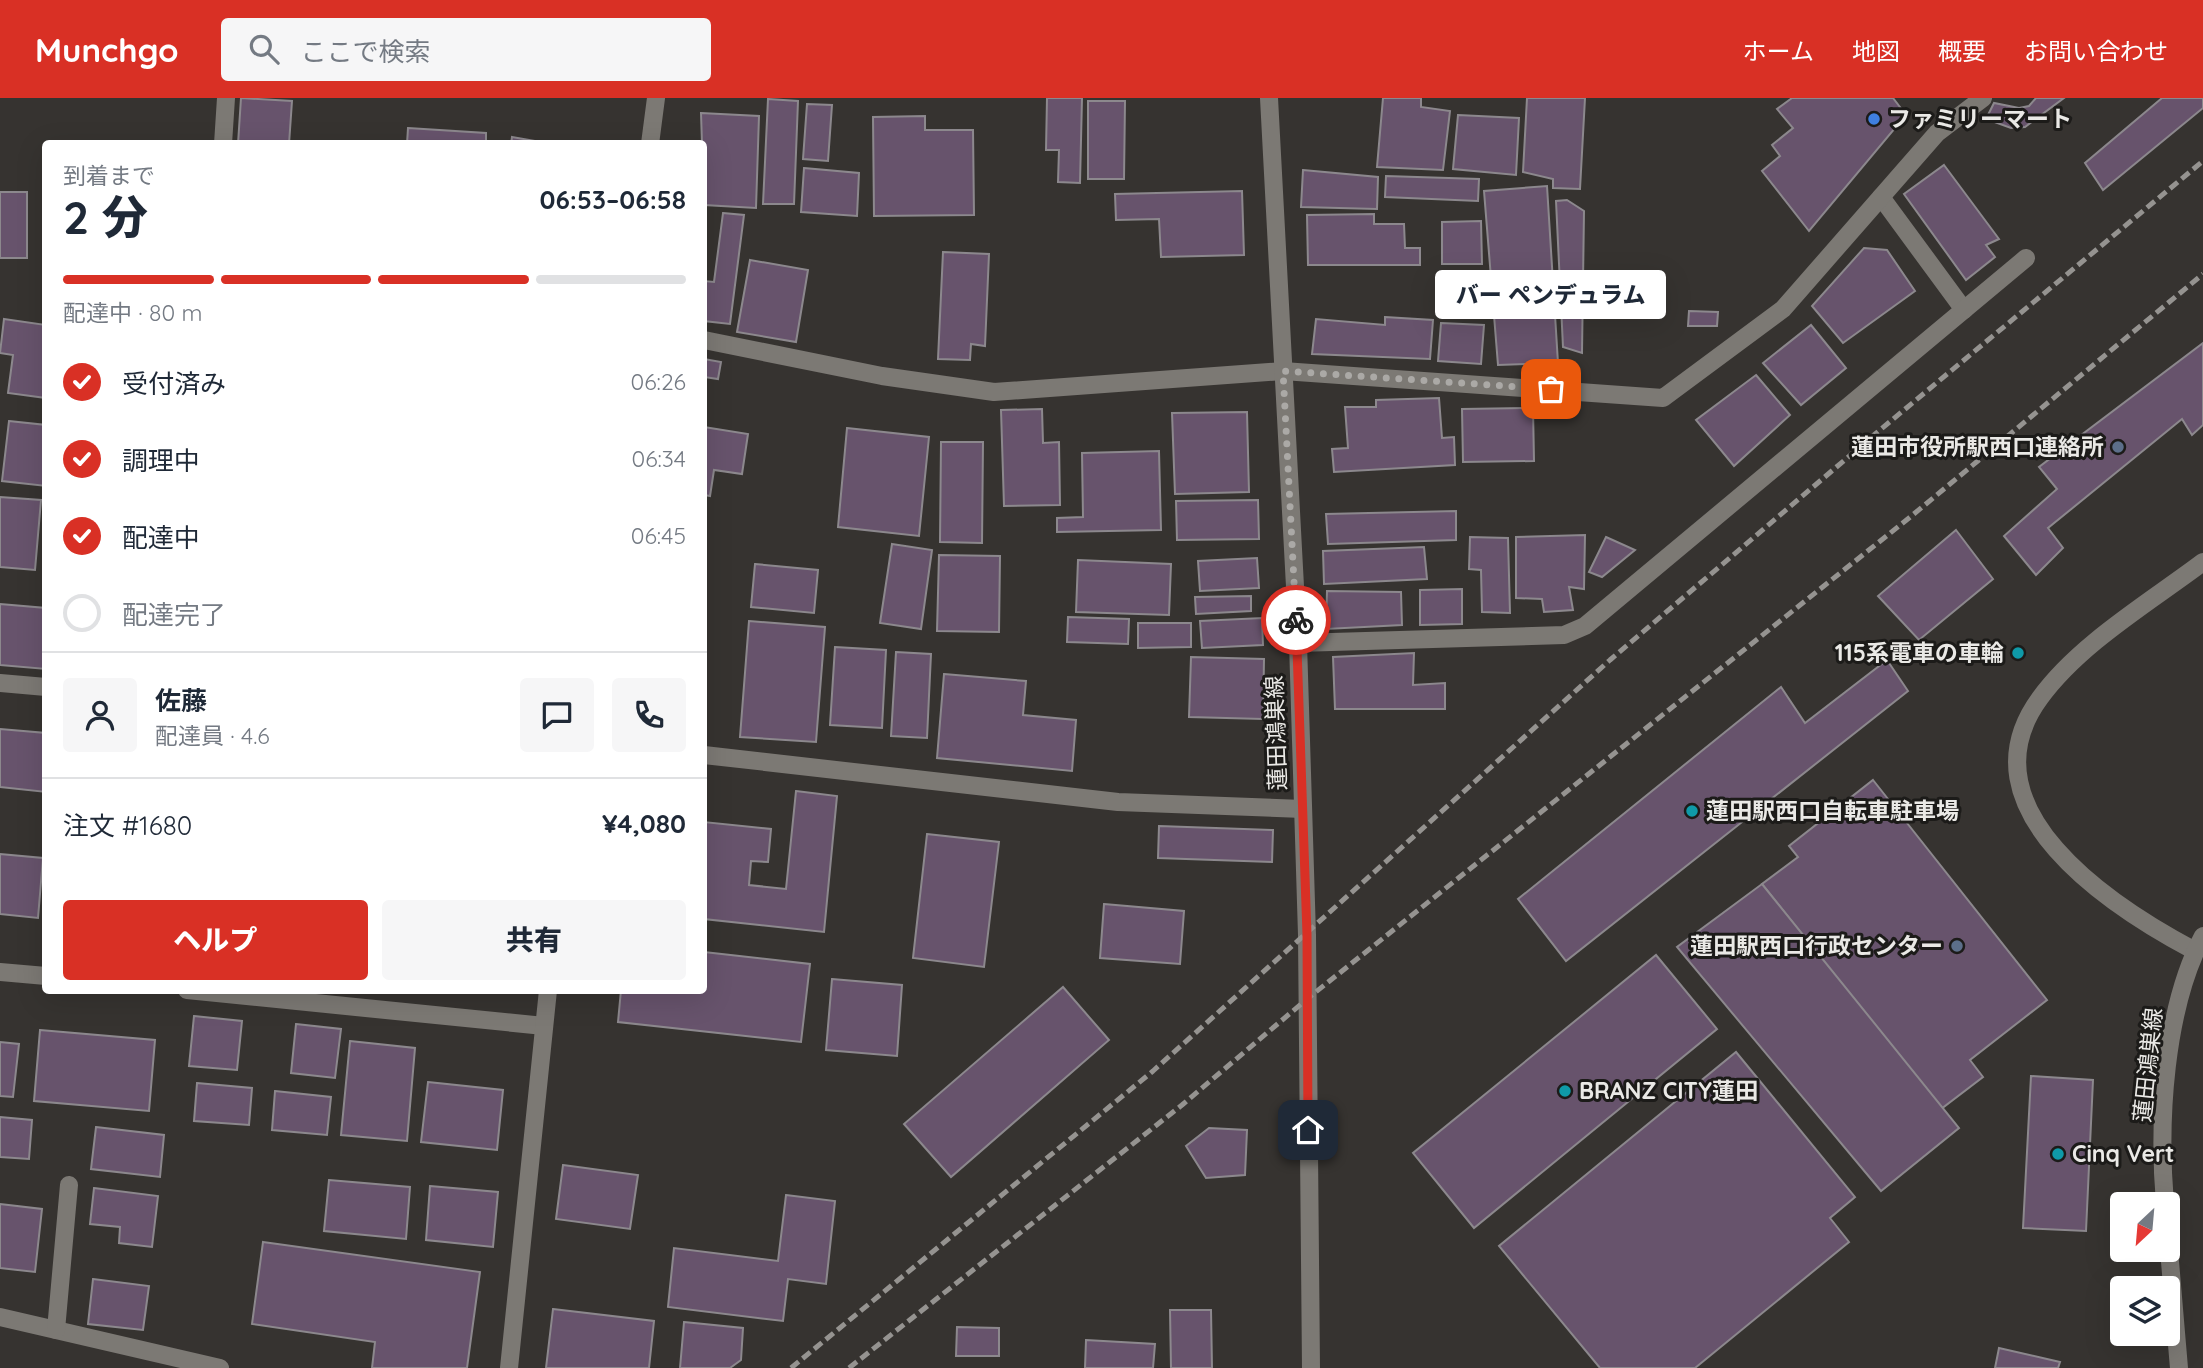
<!DOCTYPE html>
<html lang="ja">
<meta charset="utf-8">
<style>
body{margin:0;font-family:Quicksand,"Noto Sans JP",sans-serif;background:#f6f6f7;color:#1f2937;height:100vh;display:flex;flex-direction:column;font-size:26px;white-space:nowrap}
*{box-sizing:border-box;margin:0}
p{font-size:23px;color:#747a83}
.icon{flex:none;width:38px;height:38px;fill:none;stroke:currentColor;stroke-width:2;stroke-linecap:round;stroke-linejoin:round}
.map{position:relative;flex:1;overflow:hidden}
.drawer{position:absolute;left:42px;top:42px;width:665px;height:854px;display:flex;flex-direction:column;background:#fff;border-radius:7px;box-shadow:0 7px 28px #0002}
.drawer>*{flex:none}
.needle{width:46px;rotate:206deg}
.buttons{position:absolute;left:2110px;top:1094px;display:grid;gap:14px}
.buttons a{display:grid;place-items:center;width:70px;height:70px;border-radius:7px;background:#fff;box-shadow:0 7px 28px #0002;font-size:35px}
.pin{position:absolute;display:grid;place-items:center;width:60px;height:60px;color:#fff;margin:-30px;border-radius:14px;box-shadow:0 4px 10px #0006}
.courier{position:absolute;display:grid;place-items:center;width:70px;height:70px;margin:-35px;border:5px solid #d93025;border-radius:50%;background:#fff;color:#222;box-shadow:0 2px 9px #0007}
.bubble{position:absolute;height:49px;border-radius:7px;background:#fff;box-shadow:0 7px 28px #0002;font-size:23px;font-weight:800;line-height:49px;text-align:center}
.summary em{font-style:normal;font-weight:800}
.summary div{display:flex;flex-direction:column-reverse}
.summary{display:flex;align-items:center;justify-content:space-between;height:119px;padding:0 21px}
h1{font-size:46px;font-weight:800;line-height:52px}
.bar{display:grid;grid-template-columns:repeat(4,1fr);gap:10px 7px;align-content:center;height:84px;padding:0 21px}
.bar i{height:9px;border-radius:5px;background:#e0e1e3}
.bar .on{background:#d93025}
.bar p{grid-column:span 4}
.line{display:flex;align-items:center;gap:18px;padding:0 21px;border-top:2px solid #e0e1e3}
.line div{flex:1}
.round{display:grid;place-items:center;flex:none;width:74px;height:74px;border-radius:7px;background:#f6f6f7}
ol{padding:0 21px;list-style:none}
li{display:flex;align-items:center;gap:21px;height:77px}
li p{margin-inline-start:auto}
li .icon{padding:7px;border-radius:50%;background:#d93025;color:#fff;stroke-width:4}
li:last-child{color:#747a83}
li i{width:38px;height:38px;border:4px solid #e0e1e3;border-radius:50%}
.cta{display:flex;gap:14px;margin-top:auto;padding:14px 21px}
.cta a{flex:1;height:80px;border-radius:7px;background:#d93025;color:#fff;font-size:28px;font-weight:800;line-height:80px;text-align:center}
.cta a+a{background:#f6f6f7;color:#1f2937}
header{display:flex;align-items:center;gap:42px;box-sizing:border-box;height:98px;padding:0 35px;background:#d93025;color:#fff}
header strong{font-size:33px}
nav{display:flex;gap:38px;margin-inline-start:auto;font-size:24px}
.search{width:490px;height:63px;background:#f6f6f7;display:flex;align-items:center;gap:18px;box-sizing:border-box;padding:0 24px;border-radius:7px;color:#747a83;font-size:26px}
.map>svg:first-child{display:block}
.building{fill:#67536c;stroke:#8c888d;stroke-width:2}
.lines{fill:none;stroke-linecap:round;stroke-linejoin:round}
.minor{stroke:#7c7974;stroke-width:18}
.tertiary{stroke:#7c7974;stroke-width:18}
.secondary{stroke:#7c7974;stroke-width:18}
.rail{stroke:#959390;stroke-width:5;stroke-dasharray:10 5;stroke-linecap:butt}
.done{stroke:#aba9a6;stroke-width:7;stroke-dasharray:0 12.6}
.route{stroke:#d93025;stroke-width:9}
.shop-dot{fill:#3f7fe0;stroke:#1c1b19;stroke-width:2.5}
.service-dot{fill:#5c6f8a;stroke:#1c1b19;stroke-width:2.5}
.culture-dot{fill:#0f9aa8;stroke:#1c1b19;stroke-width:2.5}
.labels{text-anchor:middle;stroke-width:6;stroke-linejoin:round;paint-order:stroke}
.poi-label{font-size:23px;font-weight:bold;fill:#eae9e6;stroke:#1c1b19;text-anchor:start}
.street-label{font-size:23px;fill:#eae9e6;stroke:#1c1b19}
</style>
<header>
<strong>Munchgo</strong>
<div class="search"><svg class="icon" aria-label="search" viewBox="0 0 24 24"><circle cx="10" cy="10" r="6"/><path d="M15 15l6 6"/></svg>ここで検索</div>
<nav><a>ホーム</a><a>地図</a><a>概要</a><a>お問い合わせ</a></nav>
</header>
<div class="map">
<svg width="2203" height="1270" viewBox="0 0 2203 1270">
<rect width="100%" height="100%" fill="#363330"/>
<g class="building">
<polygon points="241,0 292,3 289,46 238,46"/>
<polygon points="1047,0 1082,0 1080,85 1058,84 1059,52 1046,52"/>
<polygon points="1383,0 1421,0 1421,9 1450,13 1443,72 1377,69"/>
<polygon points="1527,0 1585,0 1580,91 1553,90 1553,81 1523,74"/>
<polygon points="1792,0 1893,0 1906,17 1809,133 1762,73 1780,58 1772,47 1793,30 1777,11"/>
<polygon points="2036,0 2064,0 2025,29 2011,30 1986,21 1994,5 2019,10 2029,8"/>
<polygon points="2162,0 2203,0 2203,10 2103,92 2085,65"/>
<polygon points="768,1 798,3 794,106 763,106"/>
<polygon points="1088,3 1125,3 1124,81 1088,81"/>
<polygon points="807,6 832,7 828,63 803,61"/>
<polygon points="701,15 759,18 756,110 704,107"/>
<polygon points="1458,17 1519,20 1516,77 1453,71"/>
<polygon points="925,18 925,32 973,32 974,117 874,118 873,19"/>
<polygon points="408,30 486,35 486,46 407,46"/>
<polygon points="512,39 552,46 511,46"/>
<polygon points="1944,67 1999,141 1986,147 1995,159 1966,182 1904,96"/>
<polygon points="804,70 859,75 857,118 801,114"/>
<polygon points="1303,72 1378,79 1377,111 1301,109"/>
<polygon points="1386,78 1479,81 1478,103 1385,99"/>
<polygon points="1547,88 1558,265 1498,267 1484,93"/>
<polygon points="1242,93 1244,157 1161,159 1159,121 1116,122 1115,96"/>
<rect x="0" y="94" width="27" height="66"/>
<polygon points="1567,102 1584,113 1582,255 1563,249 1556,103"/>
<polygon points="723,115 744,117 730,226 704,223 704,183 714,184"/>
<polygon points="1374,116 1374,126 1404,126 1405,150 1420,150 1420,167 1308,167 1307,117"/>
<polygon points="1481,123 1482,166 1442,166 1442,124"/>
<polygon points="1864,150 1887,152 1915,193 1843,245 1812,208"/>
<polygon points="943,154 989,156 985,248 971,246 970,262 938,261"/>
<polygon points="750,162 808,172 796,244 737,234"/>
<polygon points="1689,213 1718,214 1717,228 1688,228"/>
<polygon points="1385,219 1433,222 1430,261 1312,256 1316,221 1385,227"/>
<polygon points="4,221 46,227 46,300 8,295 13,257 0,255"/>
<polygon points="1441,225 1484,227 1481,266 1438,263"/>
<polygon points="1811,227 1846,270 1801,307 1763,265"/>
<polygon points="2203,245 2203,327 2192,337 2182,321 2048,430 2063,450 2036,477 2004,438 2057,391 2039,369"/>
<polygon points="704,261 721,264 718,281 704,279"/>
<polygon points="1756,277 1790,317 1734,368 1696,322"/>
<polygon points="1439,300 1442,340 1454,339 1455,367 1334,374 1332,351 1348,350 1345,309 1376,309 1376,302"/>
<polygon points="1533,310 1534,363 1463,364 1462,311"/>
<polygon points="1042,311 1043,345 1059,344 1060,407 1004,408 1001,312"/>
<polygon points="1247,314 1249,394 1175,396 1172,315"/>
<polygon points="9,323 46,327 46,388 2,383"/>
<polygon points="704,329 748,336 742,376 714,372 710,398 704,397"/>
<polygon points="847,330 929,339 919,438 838,429"/>
<polygon points="941,344 983,344 982,445 940,444"/>
<polygon points="1159,353 1161,432 1057,434 1057,420 1083,419 1082,355"/>
<polygon points="0,399 41,402 35,472 0,469"/>
<polygon points="1258,402 1259,441 1177,442 1176,403"/>
<polygon points="1456,413 1456,442 1328,446 1326,416"/>
<polygon points="1956,432 1993,481 1919,542 1878,498"/>
<polygon points="1585,437 1584,491 1569,489 1573,512 1544,514 1542,501 1516,500 1516,439"/>
<polygon points="1470,439 1508,440 1510,515 1482,514 1481,472 1469,471"/>
<polygon points="1606,439 1635,452 1602,479 1589,474"/>
<polygon points="892,446 932,452 921,531 880,525"/>
<polygon points="1424,449 1427,481 1324,486 1323,453"/>
<polygon points="939,457 1000,458 999,534 937,533"/>
<polygon points="1257,460 1259,490 1200,493 1198,463"/>
<polygon points="1078,462 1171,466 1169,517 1076,514"/>
<polygon points="755,466 818,472 814,515 751,509"/>
<polygon points="1462,491 1462,526 1420,527 1420,492"/>
<polygon points="1327,493 1401,494 1402,527 1326,531"/>
<polygon points="1251,498 1251,513 1196,516 1195,499"/>
<polygon points="0,506 46,510 46,571 0,567"/>
<polygon points="1068,519 1129,521 1128,546 1067,544"/>
<polygon points="1262,520 1263,547 1202,550 1200,523"/>
<polygon points="749,523 825,529 816,644 740,639"/>
<polygon points="1138,525 1191,525 1191,549 1138,550"/>
<polygon points="835,549 886,552 882,630 830,627"/>
<polygon points="896,554 931,556 927,640 891,638"/>
<polygon points="1414,555 1413,587 1445,585 1445,611 1335,611 1333,559"/>
<polygon points="1191,559 1264,561 1263,621 1189,619"/>
<polygon points="1887,562 1908,593 1566,863 1518,801 1781,589 1805,625"/>
<polygon points="944,576 1026,583 1023,617 1076,622 1072,673 937,660"/>
<polygon points="0,631 46,635 46,694 0,689"/>
<polygon points="1873,682 2047,902 1970,962 1983,979 1941,1011 1762,786 1798,759 1789,748"/>
<polygon points="796,693 837,698 824,834 704,821 704,724 771,731 768,764 751,763 749,787 786,791"/>
<polygon points="1159,728 1273,732 1272,764 1158,760"/>
<polygon points="927,736 999,744 984,869 913,860"/>
<polygon points="0,756 43,760 38,820 0,816"/>
<polygon points="1762,786 1959,1030 1881,1093 1677,849"/>
<polygon points="1104,806 1184,813 1180,866 1100,860"/>
<polygon points="704,854 810,866 801,944 618,924 621,892 704,892"/>
<polygon points="1656,857 1717,931 1474,1130 1413,1055"/>
<polygon points="832,881 902,887 897,958 826,952"/>
<polygon points="1063,889 1109,942 951,1079 904,1026"/>
<polygon points="194,918 242,923 237,972 189,968"/>
<polygon points="296,926 341,931 335,980 291,975"/>
<polygon points="40,932 155,942 149,1013 34,1003"/>
<polygon points="350,943 415,950 407,1043 341,1037"/>
<polygon points="0,944 19,946 13,999 0,998"/>
<polygon points="1736,954 1855,1099 1830,1120 1849,1144 1695,1270 1600,1270 1499,1148"/>
<polygon points="2031,978 2093,982 2086,1133 2023,1130"/>
<polygon points="428,984 503,992 497,1052 421,1044"/>
<polygon points="197,985 252,990 249,1027 194,1023"/>
<polygon points="275,993 331,999 327,1037 272,1032"/>
<polygon points="0,1019 32,1022 29,1061 0,1059"/>
<polygon points="96,1029 164,1037 160,1079 91,1071"/>
<polygon points="1209,1030 1247,1032 1245,1077 1206,1080 1186,1048"/>
<polygon points="563,1067 638,1077 630,1131 556,1121"/>
<polygon points="329,1082 410,1089 406,1141 324,1133"/>
<polygon points="430,1088 498,1094 493,1149 426,1142"/>
<polygon points="94,1090 158,1098 152,1149 119,1145 120,1129 90,1126"/>
<polygon points="786,1097 835,1103 826,1186 788,1181 783,1223 668,1209 674,1150 778,1163"/>
<polygon points="0,1106 42,1111 35,1174 0,1170"/>
<polygon points="263,1144 480,1174 467,1270 372,1270 375,1244 252,1226"/>
<polygon points="93,1181 149,1188 143,1232 88,1226"/>
<polygon points="553,1211 654,1223 649,1270 546,1270"/>
<polygon points="1170,1212 1211,1212 1212,1270 1171,1270"/>
<polygon points="684,1224 743,1230 741,1262 730,1270 680,1270"/>
<polygon points="957,1229 999,1230 999,1258 956,1258"/>
<polygon points="1086,1242 1155,1246 1153,1270 1085,1270"/>
<polygon points="1999,1250 2060,1264 2058,1270 1995,1270"/>
</g>
<g class="lines">
<g class="minor">
<polyline points="223,46 226,0"/>
<polyline points="1881,99 1964,212"/>
<polyline points="704,242 882,278 994,294 1283,273 1663,300 1783,211 1937,35 1983,0"/>
<polyline points="1298,545 1564,537 1585,528 2026,160"/>
<polyline points="0,585 46,589"/>
<polyline points="704,657 1118,704 1303,711"/>
<polyline points="0,874 46,878"/>
<polyline points="187,892 544,928"/>
<polyline points="0,1219 220,1270"/>
<polyline points="56,1232 69,1087"/>
</g>
<g class="tertiary">
<polyline points="650,46 656,0"/>
<path d="M 2195,853 C 2112,809 1959,710 2040,600 C 2079,546 2150,504 2203,464"/>
<polyline points="509,1270 548,892"/>
</g>
<g class="secondary">
<polyline points="1269,0 1298,545 1307,837 1311,1270"/>
<path d="M 2165,1106 C 2158,1024 2164,912 2203,838"/>
<polyline points="2168,1140 2179,1270"/>
</g>
<g class="rail">
<polyline points="791,1270 1153,973 1610,562 1874,337 2203,63"/>
<polyline points="849,1270 1182,1007 1307,901 1909,420 2203,176"/>
</g>
</g>
<g class="lines">
<polyline class="done" points="1296,522 1283,273 1551,291"/>
<polyline class="route" points="1296,522 1307,836 1308,1032"/>
</g>
<circle class="shop-dot" cx="1874" cy="21" r="7"/>
<g class="service-dot">
<circle cx="2118" cy="349" r="7"/>
<circle cx="1957" cy="848" r="7"/>
</g>
<g class="culture-dot">
<circle cx="2018" cy="555" r="7"/>
<circle cx="1692" cy="713" r="7"/>
<circle cx="1565" cy="993" r="7"/>
<circle cx="2058" cy="1056" r="7"/>
</g>
<g class="labels">
<g class="poi-label">
<text x="1888" y="29">ファミリーマート</text>
<text x="2104" y="357" text-anchor="end">蓮田市役所駅西口連絡所</text>
<text x="2004" y="563" text-anchor="end">115系電車の車輪</text>
<text x="1706" y="721">蓮田駅西口自転車駐車場</text>
<text x="1943" y="856" text-anchor="end">蓮田駅西口行政センター</text>
<text x="1579" y="1001">BRANZ CITY蓮田</text>
<text x="2072" y="1064">Cinq Vert</text>
</g>
<g class="street-label">
<text transform="translate(1276 635) rotate(-92)" y="8">蓮田鴻巣線</text>
<text transform="translate(2148 967) rotate(-84)" y="8">蓮田鴻巣線</text>
</g>
</g>
</svg>
<div class="buttons">
<a><svg class="needle" viewBox="-14 -14 28 28"><path d="M0-13l5 13h-10z" fill="#e53935"/><path d="M0 13l5-13h-10z" fill="#747a83"/></svg></a>
<a><svg class="icon" aria-label="layers" viewBox="0 0 24 24"><path d="M12 4l9 5-9 5-9-5zM3 14l9 5 9-5"/></svg></a>
</div>
<div class="pin" style="left:1551px;top:291px;background:#ea580c"><svg class="icon" aria-label="bag" viewBox="0 0 24 24"><path d="M5 8h14l-1 12H6zM9 8a3 3 0 0 1 6 0"/></svg></div>
<div class="pin" style="left:1308px;top:1032px;background:#1f2937"><svg class="icon" aria-label="home" viewBox="0 0 24 24"><path d="M3 11l9-7 9 7M6 9v11h12V9"/></svg></div>
<div class="courier" style="left:1296px;top:522px"><svg class="icon" aria-label="bike" viewBox="0 0 24 24"><circle cx="6" cy="16" r="4"/><circle cx="18" cy="16" r="4"/><path d="M6 16l4-8h5l3 8M10 8l3 8H6M13 5h3"/></svg></div>
<div class="bubble" style="left:1435px;top:172px;width:231px">バー ペンデュラム</div>
<section class="drawer">
<div class="summary"><div><h1>2 分</h1><p>到着まで</p></div><em>06:53–06:58</em></div>
<div class="bar"><i class="on"></i><i class="on"></i><i class="on"></i><i></i><p>配達中 · 80 m</p></div>
<ol>
<li><svg class="icon" aria-label="check" viewBox="0 0 24 24"><path d="M5 12l5 5 9-10"/></svg>受付済み<p>06:26</p></li>
<li><svg class="icon" aria-label="check" viewBox="0 0 24 24"><path d="M5 12l5 5 9-10"/></svg>調理中<p>06:34</p></li>
<li><svg class="icon" aria-label="check" viewBox="0 0 24 24"><path d="M5 12l5 5 9-10"/></svg>配達中<p>06:45</p></li>
<li><i></i>配達完了</li>
</ol>
<div class="line" style="height:126px"><a class="round"><svg class="icon" aria-label="person" viewBox="0 0 24 24"><circle cx="12" cy="8" r="4"/><path d="M4 21q1-7 8-7t8 7"/></svg></a><div><b>佐藤</b><p>配達員 · 4.6</p></div><a class="round"><svg class="icon" aria-label="chat" viewBox="0 0 24 24"><path d="M4 5h16v11H9l-5 4z"/></svg></a><a class="round"><svg class="icon" aria-label="phone" viewBox="0 0 24 24"><path d="M5 4h4l2 5-3 2q2 4 5 5l2-3 5 2v4C11 20 4 13 5 4z"/></svg></a></div>
<div class="line" style="height:91px"><div>注文 #1680</div><b>¥4,080</b></div>
<div class="cta"><a>ヘルプ</a><a>共有</a></div>
</section>
</div>
